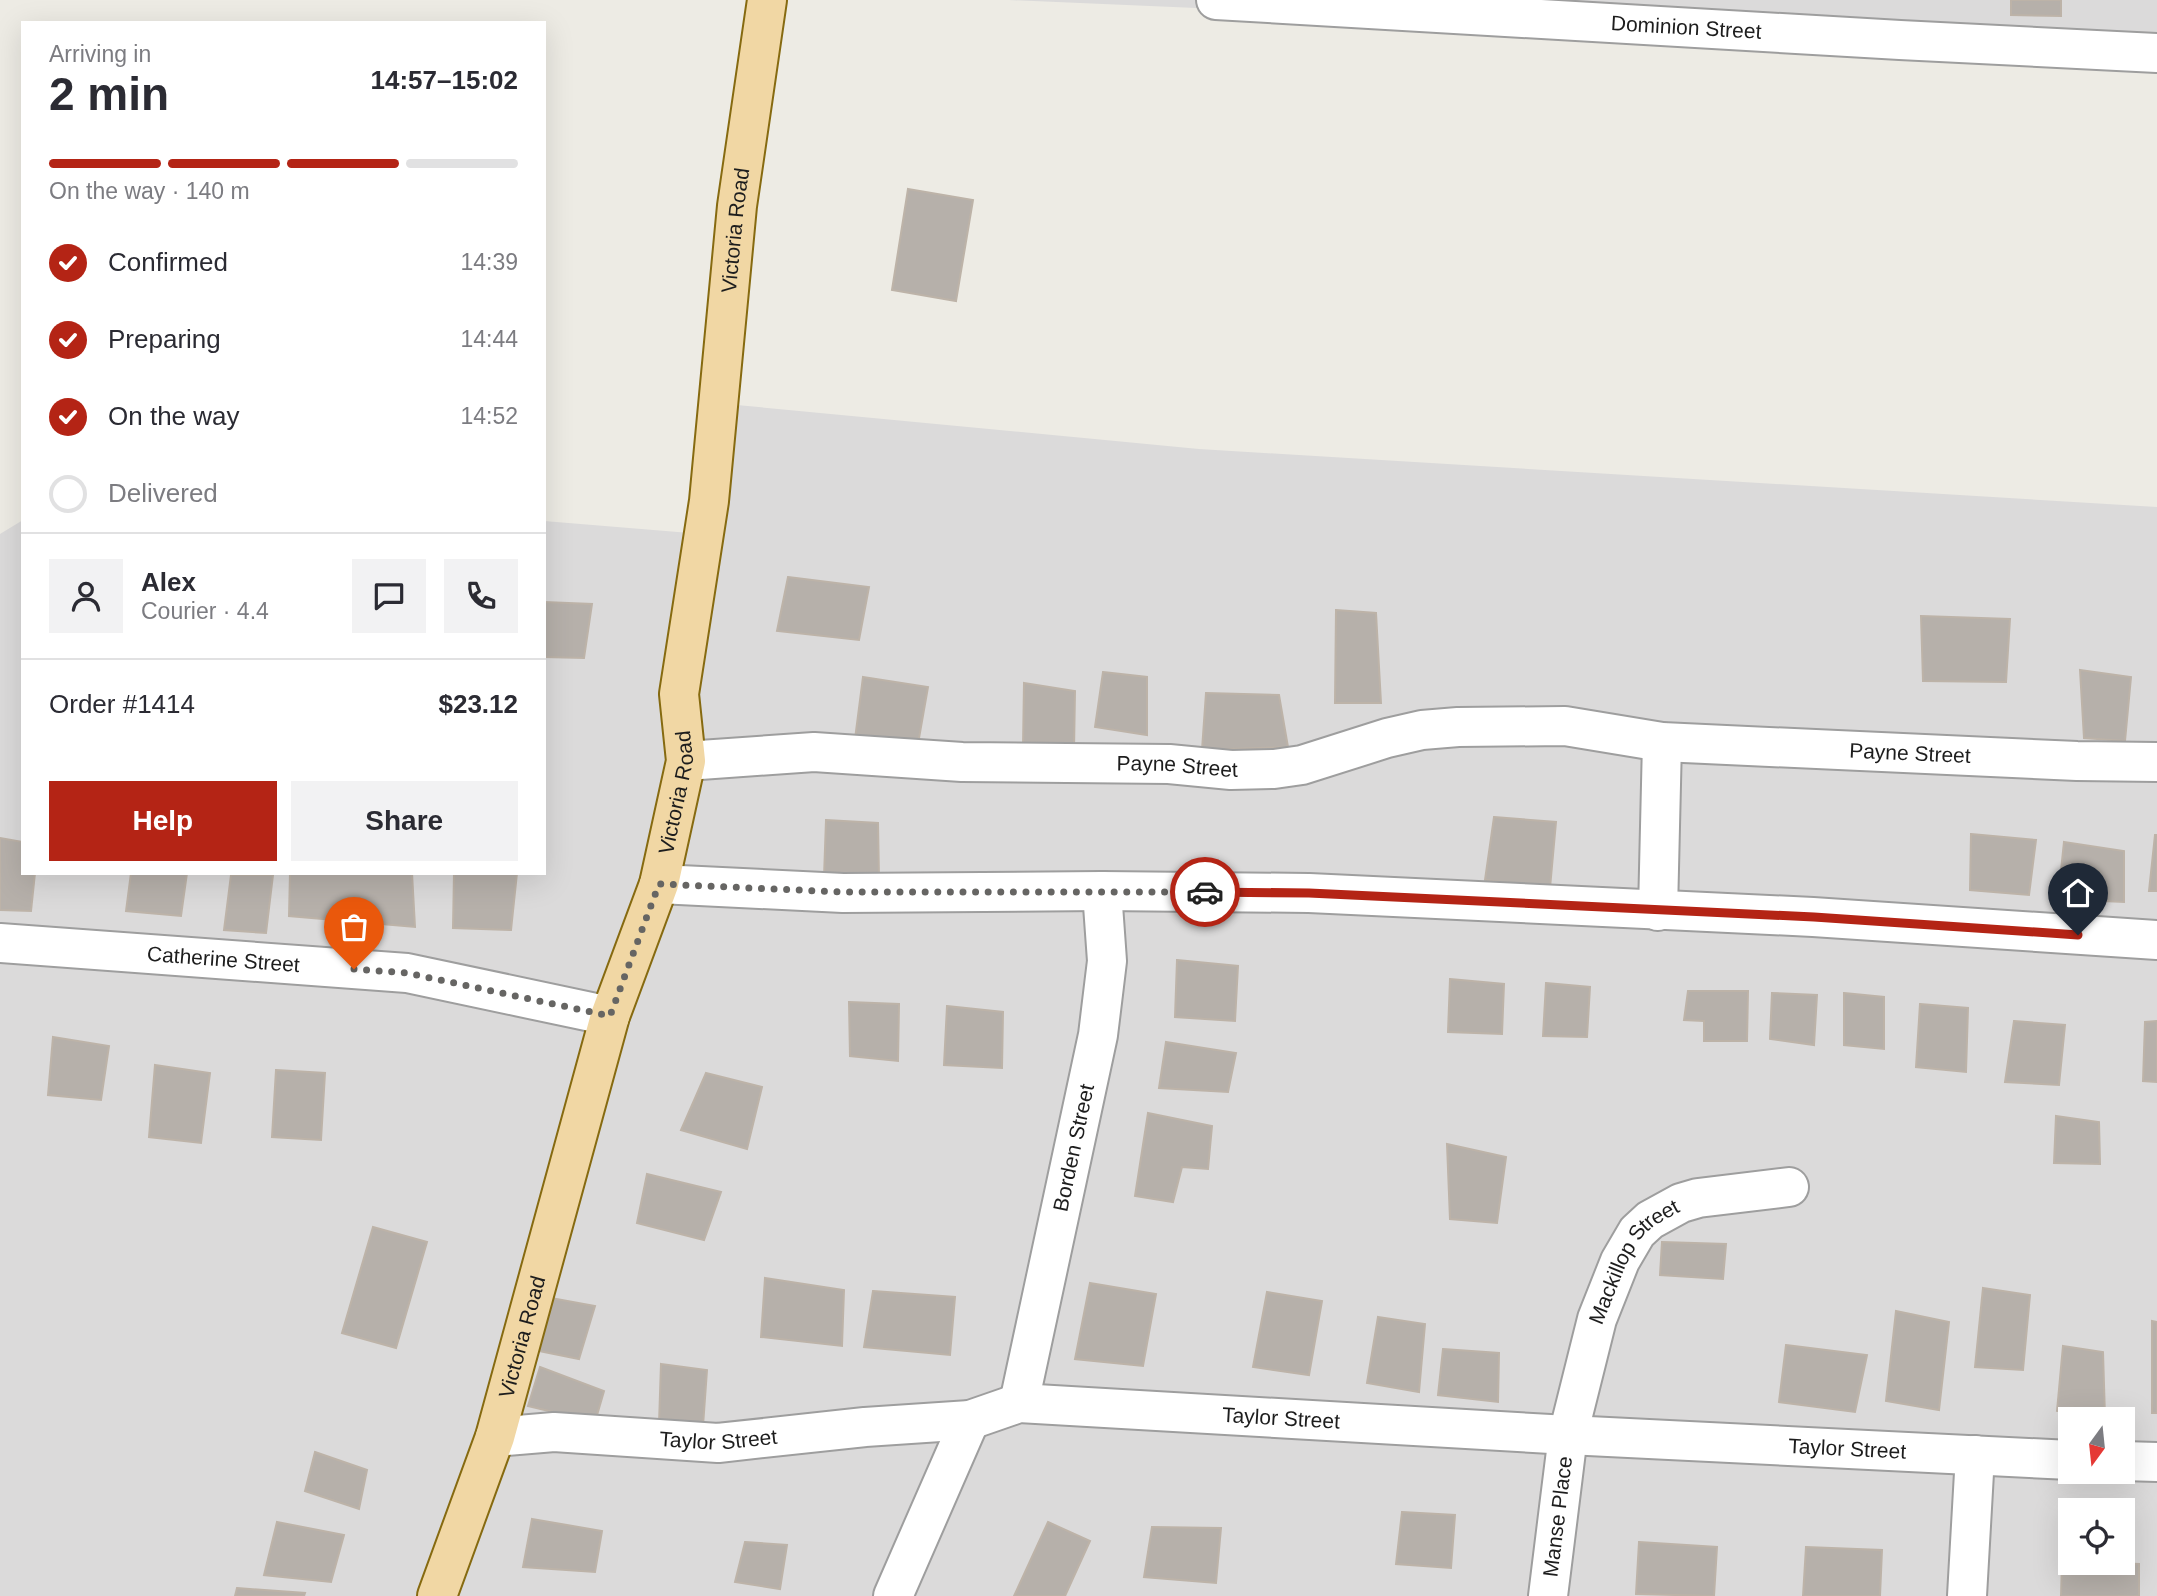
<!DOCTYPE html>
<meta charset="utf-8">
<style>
body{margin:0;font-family:Arial,sans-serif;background:#f2f2f3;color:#2b2b33;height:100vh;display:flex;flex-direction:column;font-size:26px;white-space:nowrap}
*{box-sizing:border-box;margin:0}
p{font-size:23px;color:#7c7c81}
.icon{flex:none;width:38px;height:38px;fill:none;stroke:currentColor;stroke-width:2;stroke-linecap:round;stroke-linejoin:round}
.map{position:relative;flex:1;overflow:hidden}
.drawer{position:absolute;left:21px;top:21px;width:525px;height:854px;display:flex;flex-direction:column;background:#fff;border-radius:0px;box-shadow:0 7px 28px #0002}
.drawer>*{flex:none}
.needle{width:46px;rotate:195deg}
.tools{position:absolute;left:2058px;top:1407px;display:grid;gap:14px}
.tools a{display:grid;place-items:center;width:77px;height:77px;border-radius:0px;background:#fff;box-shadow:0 7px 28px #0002;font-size:35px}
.pin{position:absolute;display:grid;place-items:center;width:60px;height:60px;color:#fff;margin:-72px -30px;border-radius:50% 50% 50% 0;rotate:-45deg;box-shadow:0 0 7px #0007}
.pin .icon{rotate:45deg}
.courier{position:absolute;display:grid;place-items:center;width:70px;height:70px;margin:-35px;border:5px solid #b42415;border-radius:50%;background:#fff;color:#222;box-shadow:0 2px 9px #0007}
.summary em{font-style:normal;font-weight:800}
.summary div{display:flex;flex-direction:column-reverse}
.summary{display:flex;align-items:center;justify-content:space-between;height:119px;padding:0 28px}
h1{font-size:46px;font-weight:800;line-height:52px}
.bar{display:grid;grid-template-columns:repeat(4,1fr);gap:10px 7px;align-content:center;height:84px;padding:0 28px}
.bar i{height:9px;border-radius:5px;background:#e1e1e2}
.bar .active{background:#b42415}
.bar p{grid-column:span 4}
.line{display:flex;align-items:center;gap:18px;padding:0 28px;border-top:2px solid #e1e1e2}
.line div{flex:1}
.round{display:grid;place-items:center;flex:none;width:74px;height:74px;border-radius:0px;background:#f2f2f3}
ol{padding:0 28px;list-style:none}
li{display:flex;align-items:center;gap:21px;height:77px}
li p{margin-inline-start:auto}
li .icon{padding:7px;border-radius:50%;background:#b42415;color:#fff;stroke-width:4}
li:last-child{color:#7c7c81}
li i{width:38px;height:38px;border:4px solid #e1e1e2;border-radius:50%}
.button{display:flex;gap:14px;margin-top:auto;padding:14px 28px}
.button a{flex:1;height:80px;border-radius:0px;background:#b42415;color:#fff;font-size:28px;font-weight:800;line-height:80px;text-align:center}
.button a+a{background:#f2f2f3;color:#2b2b33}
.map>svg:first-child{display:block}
.residential{fill:#dbdada;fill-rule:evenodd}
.building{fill:#b6b0aa;stroke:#bdb3a8;stroke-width:2}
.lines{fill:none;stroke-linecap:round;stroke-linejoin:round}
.street-casing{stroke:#9e9e9e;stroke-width:42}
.primary-casing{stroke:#866a10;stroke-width:42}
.street{stroke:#fff;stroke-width:38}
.primary{stroke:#f1d7a4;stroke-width:38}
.done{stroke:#666563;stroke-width:7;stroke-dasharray:0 12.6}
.route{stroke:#b42415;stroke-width:9}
.labels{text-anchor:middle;stroke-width:6;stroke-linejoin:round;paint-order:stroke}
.street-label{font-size:21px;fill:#1d1d1d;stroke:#fff}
</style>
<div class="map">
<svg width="2157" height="1596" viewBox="0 0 2157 1596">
<rect width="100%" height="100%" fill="#edebe4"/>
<g class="residential">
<polygon points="1009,0 2157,0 2157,49"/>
<path d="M 726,404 L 1199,449 L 2157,507 L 2157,1596 L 0,1596 L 0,534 L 23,520 L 23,873 L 544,873 L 544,521 L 702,534 ZM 2070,1419 L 2123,1419 L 2123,1472 L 2070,1472 ZM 2070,1510 L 2123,1510 L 2123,1563 L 2070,1563 Z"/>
</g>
<g class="building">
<polygon points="2011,0 2061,0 2061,16 2011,15"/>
<polygon points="908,189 973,200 956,301 892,290"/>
<polygon points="788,577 869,587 859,640 777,631"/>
<polygon points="544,602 592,604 584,658 544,657"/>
<polygon points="1336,610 1376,613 1381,703 1335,703"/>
<polygon points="1921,616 2010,619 2006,682 1923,681"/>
<polygon points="2080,670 2131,677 2125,741 2084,738"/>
<polygon points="1103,672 1147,677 1147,735 1095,727"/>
<polygon points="863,677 928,687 918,744 855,739"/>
<polygon points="1024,683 1075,691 1074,750 1023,747"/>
<polygon points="1206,693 1279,695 1288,747 1202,750"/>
<polygon points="1494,817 1556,822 1550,888 1485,880"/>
<polygon points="826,820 878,823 879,879 824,877"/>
<polygon points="1971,834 2036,840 2029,895 1970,890"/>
<polygon points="2155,835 2157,835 2157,891 2149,891"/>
<polygon points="0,838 23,842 23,873 35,873 31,911 0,910"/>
<polygon points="2064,842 2124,851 2124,902 2058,899"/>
<polygon points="131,873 187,873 181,916 126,911"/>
<polygon points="290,873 412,873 415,927 289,916"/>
<polygon points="454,873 517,873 511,930 453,928"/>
<polygon points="231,875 273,875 266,933 224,930"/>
<polygon points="1177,960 1238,966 1235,1021 1175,1017"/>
<polygon points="1450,979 1504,984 1502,1034 1448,1032"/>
<polygon points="1546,983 1590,987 1587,1037 1543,1036"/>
<polygon points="1688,991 1748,991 1747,1041 1704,1041 1704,1021 1684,1020"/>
<polygon points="1772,993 1817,995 1814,1045 1770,1039"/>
<polygon points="1844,993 1884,997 1884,1049 1844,1045"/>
<polygon points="849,1002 899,1004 898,1061 850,1056"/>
<polygon points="1920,1004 1968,1008 1966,1072 1916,1067"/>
<polygon points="947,1006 1003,1012 1002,1068 944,1065"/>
<polygon points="2014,1021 2065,1025 2059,1085 2005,1082"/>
<polygon points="2157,1021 2157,1082 2143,1081 2145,1022"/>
<polygon points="53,1037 109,1046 101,1100 48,1095"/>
<polygon points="1166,1042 1236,1053 1228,1092 1159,1088"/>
<polygon points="155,1065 210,1073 201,1143 149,1137"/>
<polygon points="276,1070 325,1073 321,1140 272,1137"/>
<polygon points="706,1073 762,1087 747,1149 681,1130"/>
<polygon points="1148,1113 1212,1126 1208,1169 1182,1167 1173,1202 1135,1196"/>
<polygon points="2056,1116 2099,1122 2100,1164 2054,1163"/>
<polygon points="1447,1144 1506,1157 1497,1223 1450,1219"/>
<polygon points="647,1174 721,1192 704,1240 637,1223"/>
<polygon points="373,1227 427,1242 396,1348 342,1333"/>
<polygon points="1662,1242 1726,1244 1723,1279 1660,1275"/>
<polygon points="765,1278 844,1290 842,1346 761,1337"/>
<polygon points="1090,1283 1156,1294 1143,1366 1075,1359"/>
<polygon points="1983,1288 2030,1295 2023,1370 1975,1367"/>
<polygon points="873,1291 955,1297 950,1355 864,1347"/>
<polygon points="1267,1292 1322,1301 1309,1375 1253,1367"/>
<polygon points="551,1298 595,1306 579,1359 534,1350"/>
<polygon points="1896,1311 1949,1322 1939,1410 1886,1401"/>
<polygon points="1378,1317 1425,1324 1419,1392 1367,1383"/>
<polygon points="2152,1321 2157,1322 2157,1413 2152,1413"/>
<polygon points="1786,1345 1867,1355 1855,1412 1779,1402"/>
<polygon points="2063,1346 2103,1352 2105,1417 2057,1411"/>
<polygon points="1443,1349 1499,1353 1498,1402 1438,1395"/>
<polygon points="661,1364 707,1370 703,1426 659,1424"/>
<polygon points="540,1367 604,1391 595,1422 528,1406"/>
<polygon points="315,1452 367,1470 359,1509 305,1491"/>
<polygon points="1402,1512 1455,1515 1451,1568 1396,1564"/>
<polygon points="532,1519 602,1531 595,1572 523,1567"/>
<polygon points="277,1522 344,1535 331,1582 264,1575"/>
<polygon points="1048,1522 1090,1541 1065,1596 1014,1596"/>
<polygon points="1152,1527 1221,1528 1216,1583 1144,1577"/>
<polygon points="745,1542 787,1545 780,1589 735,1582"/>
<polygon points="1639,1542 1717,1547 1714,1596 1636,1594"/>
<polygon points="1806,1547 1882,1550 1880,1596 1803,1596"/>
<polygon points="2062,1561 2139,1564 2139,1596 2061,1596"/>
<polygon points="237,1588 305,1593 304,1596 235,1596"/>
</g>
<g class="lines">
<defs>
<g id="street">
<path id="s1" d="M 1216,0 L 1900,40 L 2157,53"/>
<path id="s2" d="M 686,761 L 814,752 L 962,762 L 1169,764 L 1231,770 L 1274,769 L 1302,765 L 1387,738 L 1422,730 L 1458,727 L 1565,726 L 1662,742 L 2077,761 L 2157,762"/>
<polyline points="659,884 843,893 1102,891 1309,893 1813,917 2157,940"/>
<polyline points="1658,911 1662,742"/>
<path id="s3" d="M 0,943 L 407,973 L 610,1016"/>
<path id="s4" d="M 1019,1403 L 1098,1035 L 1107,961 L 1102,891"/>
<path id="s5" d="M 495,1437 L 554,1432 L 718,1443 L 865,1427 L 970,1420 L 1019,1403 L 1568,1435 L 2070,1460"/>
<polyline points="2123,1461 2157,1462"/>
<polyline points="893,1596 970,1420"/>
<path id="s6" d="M 1548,1596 L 1568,1435 L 1597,1319 L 1620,1261 L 1637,1232 L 1650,1220 L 1681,1203 L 1698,1198 L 1789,1187"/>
<polyline points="1967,1596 1975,1455"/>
</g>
<g id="primary">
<path id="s7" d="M 437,1596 L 495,1437 L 610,1016 L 659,884 L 686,761 L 679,694 L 709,501 L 737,206 L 767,0"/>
</g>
</defs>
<use href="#street" class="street-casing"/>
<use href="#primary" class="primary-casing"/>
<use href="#street" class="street"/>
<use href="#primary" class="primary"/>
</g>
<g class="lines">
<polyline class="done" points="354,969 407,973 610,1016 659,884 843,892 1205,892"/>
<polyline class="route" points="1205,892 1309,893 1814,917 2078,935"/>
</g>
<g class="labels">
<g class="street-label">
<text dy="7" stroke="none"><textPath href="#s1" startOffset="471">Dominion Street</textPath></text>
<text dy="7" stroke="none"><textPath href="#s7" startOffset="1407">Victoria Road</textPath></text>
<text dy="7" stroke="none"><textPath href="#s2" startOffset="1232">Payne Street</textPath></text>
<text dy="7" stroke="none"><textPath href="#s2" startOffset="492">Payne Street</textPath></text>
<text dy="7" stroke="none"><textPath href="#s7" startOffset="840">Victoria Road</textPath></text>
<text dy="7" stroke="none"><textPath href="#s3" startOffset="224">Catherine Street</textPath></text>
<text dy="7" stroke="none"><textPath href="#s4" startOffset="261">Borden Street</textPath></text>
<text dy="7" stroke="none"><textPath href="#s6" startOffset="352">Mackillop Street</textPath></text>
<text dy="7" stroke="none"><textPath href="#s7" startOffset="273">Victoria Road</textPath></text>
<text dy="7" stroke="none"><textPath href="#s5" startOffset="791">Taylor Street</textPath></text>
<text dy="7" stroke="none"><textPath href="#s5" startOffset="224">Taylor Street</textPath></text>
<text dy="7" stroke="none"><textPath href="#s5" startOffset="1358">Taylor Street</textPath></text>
<text dy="7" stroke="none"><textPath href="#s6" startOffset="80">Manse Place</textPath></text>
</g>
</g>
</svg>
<div class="tools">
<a><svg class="needle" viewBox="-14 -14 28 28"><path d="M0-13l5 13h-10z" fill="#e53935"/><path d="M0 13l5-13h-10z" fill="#7c7c81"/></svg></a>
<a><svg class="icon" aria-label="locate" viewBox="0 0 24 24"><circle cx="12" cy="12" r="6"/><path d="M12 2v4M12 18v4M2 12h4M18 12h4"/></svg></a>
</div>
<div class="pin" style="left:354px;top:969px;background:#ea580c"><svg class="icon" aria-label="bag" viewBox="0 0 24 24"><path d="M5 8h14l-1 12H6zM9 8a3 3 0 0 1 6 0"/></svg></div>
<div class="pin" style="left:2078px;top:935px;background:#1f2937"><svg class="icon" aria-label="home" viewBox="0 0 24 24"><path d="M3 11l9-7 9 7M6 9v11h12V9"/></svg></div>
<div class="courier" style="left:1205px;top:892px"><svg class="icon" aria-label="car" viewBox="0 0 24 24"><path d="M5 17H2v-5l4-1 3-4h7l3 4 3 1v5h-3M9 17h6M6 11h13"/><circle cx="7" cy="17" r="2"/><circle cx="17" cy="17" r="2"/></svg></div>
<section class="drawer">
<div class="summary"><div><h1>2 min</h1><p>Arriving in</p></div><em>14:57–15:02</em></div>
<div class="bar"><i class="active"></i><i class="active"></i><i class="active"></i><i></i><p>On the way · 140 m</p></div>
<ol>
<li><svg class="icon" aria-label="check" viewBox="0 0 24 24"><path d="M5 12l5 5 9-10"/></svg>Confirmed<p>14:39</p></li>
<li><svg class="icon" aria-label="check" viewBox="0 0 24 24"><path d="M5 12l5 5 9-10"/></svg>Preparing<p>14:44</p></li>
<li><svg class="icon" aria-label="check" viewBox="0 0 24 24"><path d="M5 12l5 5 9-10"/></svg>On the way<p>14:52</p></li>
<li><i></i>Delivered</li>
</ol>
<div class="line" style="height:126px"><a class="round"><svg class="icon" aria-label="person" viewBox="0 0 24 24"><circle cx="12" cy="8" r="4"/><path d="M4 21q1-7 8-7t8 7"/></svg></a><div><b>Alex</b><p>Courier · 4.4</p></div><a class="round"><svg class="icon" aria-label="chat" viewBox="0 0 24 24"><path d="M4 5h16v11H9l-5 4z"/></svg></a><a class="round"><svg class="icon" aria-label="phone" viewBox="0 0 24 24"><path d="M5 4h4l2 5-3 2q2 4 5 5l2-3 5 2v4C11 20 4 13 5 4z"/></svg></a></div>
<div class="line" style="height:91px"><div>Order #1414</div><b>$23.12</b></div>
<div class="button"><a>Help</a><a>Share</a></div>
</section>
</div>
